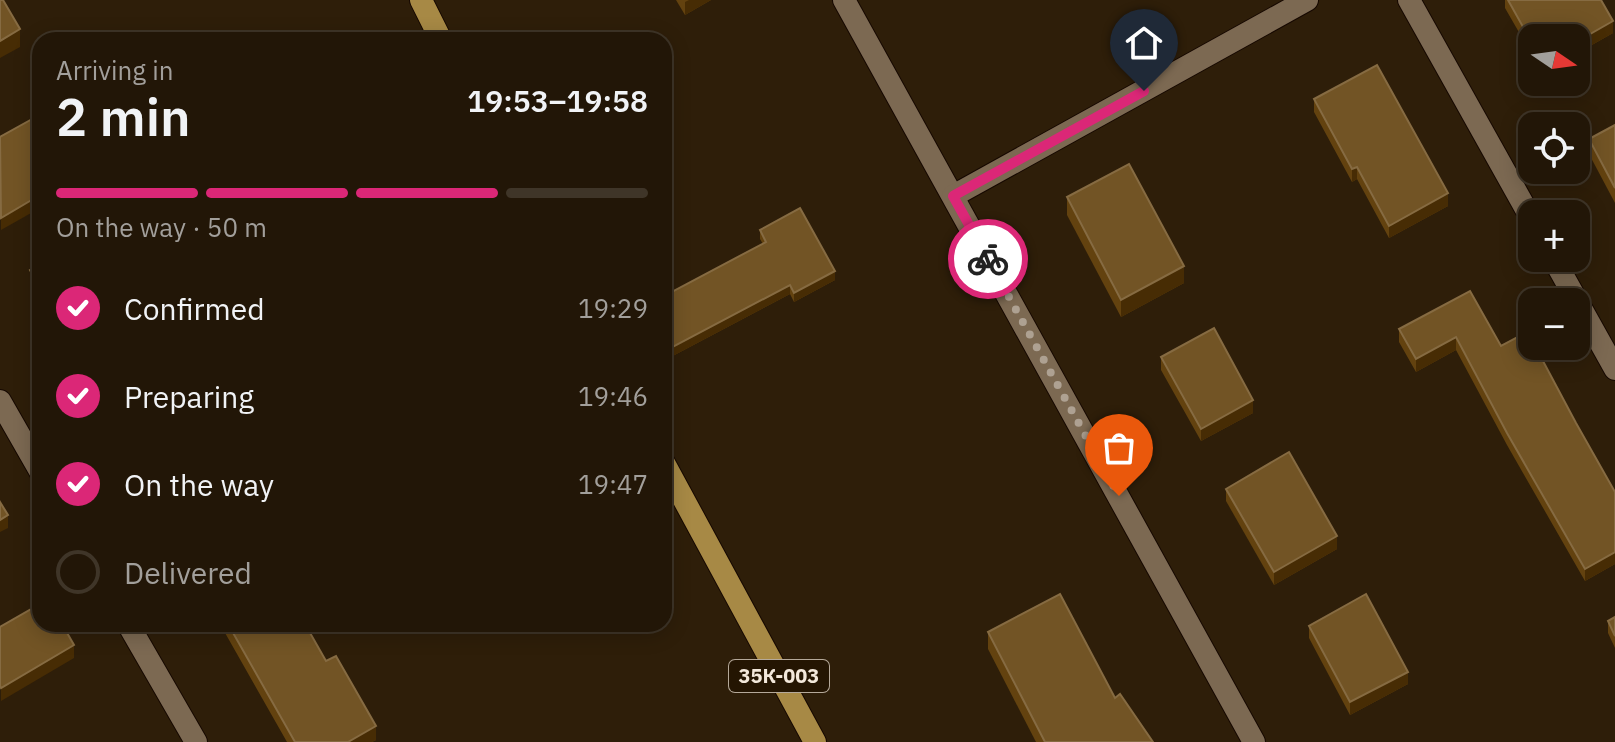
<!DOCTYPE html>
<meta charset="utf-8">
<style>
body{margin:0;font-family:"IBM Plex Sans",sans-serif;background:#2e2315;color:#f1f3f6;height:100vh;display:flex;flex-direction:column;font-size:30px;white-space:nowrap}
*{box-sizing:border-box;margin:0}
p{font-size:26px;color:#a29f9b}
.icon{flex:none;width:44px;height:44px;fill:none;stroke:currentColor;stroke-width:2;stroke-linecap:round;stroke-linejoin:round}
.map{position:relative;flex:1;overflow:hidden}
.side{position:absolute;left:32px;top:32px;width:640px;height:600px;display:flex;flex-direction:column;background:#221607;border-radius:24px;box-shadow:0 4px 20px #0003,0 0 0 2px #3f3528}
.side>*{flex:none}
.needle{width:52px;rotate:103deg}
.fabs{position:absolute;left:1518px;top:24px;display:grid;gap:16px}
.fabs a{display:grid;place-items:center;width:72px;height:72px;border-radius:16px;background:#221607;box-shadow:0 4px 20px #0003,0 0 0 2px #3f3528;font-size:40px}
.pin{position:absolute;display:grid;place-items:center;width:68px;height:68px;color:#fff;margin:-82px -34px;border-radius:50% 50% 50% 0;rotate:-45deg;box-shadow:0 0 8px #0007}
.pin .icon{rotate:45deg}
.courier{position:absolute;display:grid;place-items:center;width:80px;height:80px;margin:-40px;border:6px solid #db2777;border-radius:50%;background:#fff;color:#222;box-shadow:0 2px 10px #0007}
.overview em{font-style:normal;font-weight:600}
.overview div{display:flex;flex-direction:column-reverse}
.overview{display:flex;align-items:center;justify-content:space-between;height:136px;padding:0 24px}
h1{font-size:52px;font-weight:600;line-height:60px}
.bar{display:grid;grid-template-columns:repeat(4,1fr);gap:12px 8px;align-content:center;height:96px;padding:0 24px}
.bar i{height:10px;border-radius:6px;background:#3f3528}
.bar .selected{background:#db2777}
.bar p{grid-column:span 4}
ol{padding:0 24px;list-style:none}
li{display:flex;align-items:center;gap:24px;height:88px}
li p{margin-inline-start:auto}
li .icon{padding:8px;border-radius:50%;background:#db2777;color:#fff;stroke-width:4}
li:last-child{color:#a29f9b}
li i{width:44px;height:44px;border:4px solid #3f3528;border-radius:50%}
.map>svg:first-child{display:block}
.lines{fill:none;stroke-linecap:round;stroke-linejoin:round}
.minor-casing{stroke:#160800;stroke-width:24}
.primary-casing{stroke:#160800;stroke-width:24}
.minor{stroke:#7c6952;stroke-width:22}
.primary{stroke:#a78945;stroke-width:22}
.wall{fill:#63420f}
.shaded-wall{fill:#472c04}
.building{fill:#725425;stroke:#866b42;stroke-width:2}
.done{stroke:#aea192;stroke-width:8;stroke-dasharray:0 14.4}
.route{stroke:#db2777;stroke-width:10}
.labels{text-anchor:middle;stroke-width:7;stroke-linejoin:round;paint-order:stroke}
.shield{fill:#241502;stroke:#b5a99a;stroke-width:2}
.shield-label{font-size:20px;font-weight:bold;fill:#f3e8db}
</style>
<div class="map">
<svg width="1615" height="742" viewBox="0 0 1615 742">
<rect width="100%" height="100%" fill="#2e1e09"/>
<g class="lines">
<defs>
<g id="minor">
<polyline points="844,0 1254,742"/>
<polyline points="1409,0 1532,220"/>
<polyline points="953,196 1307,0"/>
<polyline points="1553,258 1615,369"/>
<polyline points="0,401 40,471"/>
<polyline points="128,624 196,742"/>
</g>
<g id="primary">
<polyline points="421,0 441,40"/>
<polyline points="664,463 815,742"/>
</g>
</defs>
<use href="#minor" class="minor-casing"/>
<use href="#primary" class="primary-casing"/>
<use href="#minor" class="minor"/>
<use href="#primary" class="primary"/>
</g>
<g class="wall">
<polygon points="676,0 711,0 685,15"/>
<polygon points="1505,0 1601,0 1613,33 1576,54 1576,38 1532,38 1532,55 1505,8"/>
<polygon points="1314,99 1448,206 1389,238 1357,179 1352,182 1314,112"/>
<polygon points="1615,125 1615,203 1589,154 1589,139"/>
<polygon points="1067,197 1184,283 1121,317 1067,215"/>
<polygon points="760,230 835,280 794,302 790,294 667,359 664,353 664,296 763,244 760,239"/>
<polygon points="40,264 40,305 30,287 30,270"/>
<polygon points="1470,291 1501,346 1576,423 1615,492 1615,564 1585,581 1507,445 1456,350 1416,372 1399,342 1399,329"/>
<polygon points="1161,357 1253,413 1201,441 1161,370"/>
<polygon points="1226,489 1337,549 1274,585 1226,501"/>
<polygon points="1615,617 1615,648 1608,633 1608,621"/>
<polygon points="220,624 305,624 326,661 376,740 372,742 287,742"/>
<polygon points="1309,626 1408,684 1350,715 1309,638"/>
<polygon points="988,632 1115,698 1153,742 1036,742 988,649"/>
</g>
<g class="shaded-wall">
<polygon points="689,0 711,0 685,15 685,2"/>
<polygon points="1613,21 1613,33 1576,54 1576,42"/>
<polygon points="20,29 20,47 0,58 0,41"/>
<polygon points="1357,167 1357,179 1352,182 1352,169"/>
<polygon points="1448,193 1448,206 1389,238 1389,226"/>
<polygon points="40,195 40,208 1,230 1,218"/>
<polygon points="1184,266 1184,283 1121,317 1121,300"/>
<polygon points="835,271 835,280 794,302 794,293"/>
<polygon points="790,285 790,294 667,359 667,350"/>
<polygon points="1456,337 1456,350 1416,372 1416,359"/>
<polygon points="1253,400 1253,413 1201,441 1201,429"/>
<polygon points="8,515 8,528 0,532 0,520"/>
<polygon points="1337,536 1337,549 1274,585 1274,572"/>
<polygon points="1615,552 1615,564 1585,581 1585,569"/>
<polygon points="74,645 74,658 1,701 1,688"/>
<polygon points="1408,672 1408,684 1350,715 1350,702"/>
<polygon points="376,726 376,740 372,742 348,742"/>
</g>
<g class="building">
<polygon points="0,0 3,0 20,29 0,41"/>
<polygon points="1508,0 1601,0 1613,21 1576,42 1576,38 1532,38 1532,43"/>
<polygon points="1377,65 1448,193 1389,226 1357,167 1352,169 1314,99"/>
<polygon points="34,118 40,128 40,195 1,218 0,137"/>
<polygon points="1615,125 1615,188 1589,139"/>
<polygon points="1129,164 1184,266 1121,300 1067,197"/>
<polygon points="800,208 835,271 794,293 790,285 667,350 664,344 664,296 766,242 760,230"/>
<polygon points="40,264 40,288 30,270"/>
<polygon points="1470,291 1501,346 1527,332 1532,340 1532,346 1535,346 1576,423 1615,492 1615,552 1585,569 1507,433 1456,337 1416,359 1399,329"/>
<polygon points="1214,328 1253,400 1201,429 1161,357"/>
<polygon points="1289,452 1337,536 1274,572 1226,489"/>
<polygon points="0,502 8,515 0,520"/>
<polygon points="1060,594 1115,698 1120,694 1153,742 1045,742 988,632"/>
<polygon points="1366,594 1408,672 1350,702 1309,626"/>
<polygon points="40,604 40,624 62,624 74,645 1,688 0,686 0,627"/>
<polygon points="1615,617 1615,636 1608,621"/>
<polygon points="228,624 305,624 326,661 336,656 376,726 348,742 295,742"/>
</g>
<g class="lines">
<polyline class="done" points="988,259 1119,496"/>
<polyline class="route" points="988,259 953,196 1144,91"/>
</g>
<g class="labels">
<rect class="shield" x="729" y="660" width="100" height="32" rx="6"/>
<g class="shield-label">
<text x="779" y="683">35К-003</text>
</g>
</g>
</svg>
<div class="fabs">
<a><svg class="needle" viewBox="-14 -14 28 28"><path d="M0-13l5 13h-10z" fill="#e53935"/><path d="M0 13l5-13h-10z" fill="#a29f9b"/></svg></a>
<a><svg class="icon" aria-label="locate" viewBox="0 0 24 24"><circle cx="12" cy="12" r="6"/><path d="M12 2v4M12 18v4M2 12h4M18 12h4"/></svg></a>
<a>+</a>
<a>−</a>
</div>
<div class="pin" style="left:1119px;top:496px;background:#ea580c"><svg class="icon" aria-label="bag" viewBox="0 0 24 24"><path d="M5 8h14l-1 12H6zM9 8a3 3 0 0 1 6 0"/></svg></div>
<div class="pin" style="left:1144px;top:91px;background:#1f2937"><svg class="icon" aria-label="home" viewBox="0 0 24 24"><path d="M3 11l9-7 9 7M6 9v11h12V9"/></svg></div>
<div class="courier" style="left:988px;top:259px"><svg class="icon" aria-label="bike" viewBox="0 0 24 24"><circle cx="6" cy="16" r="4"/><circle cx="18" cy="16" r="4"/><path d="M6 16l4-8h5l3 8M10 8l3 8H6M13 5h3"/></svg></div>
<section class="side">
<div class="overview"><div><h1>2 min</h1><p>Arriving in</p></div><em>19:53–19:58</em></div>
<div class="bar"><i class="selected"></i><i class="selected"></i><i class="selected"></i><i></i><p>On the way · 50 m</p></div>
<ol>
<li><svg class="icon" aria-label="check" viewBox="0 0 24 24"><path d="M5 12l5 5 9-10"/></svg>Confirmed<p>19:29</p></li>
<li><svg class="icon" aria-label="check" viewBox="0 0 24 24"><path d="M5 12l5 5 9-10"/></svg>Preparing<p>19:46</p></li>
<li><svg class="icon" aria-label="check" viewBox="0 0 24 24"><path d="M5 12l5 5 9-10"/></svg>On the way<p>19:47</p></li>
<li><i></i>Delivered</li>
</ol>
</section>
</div>
